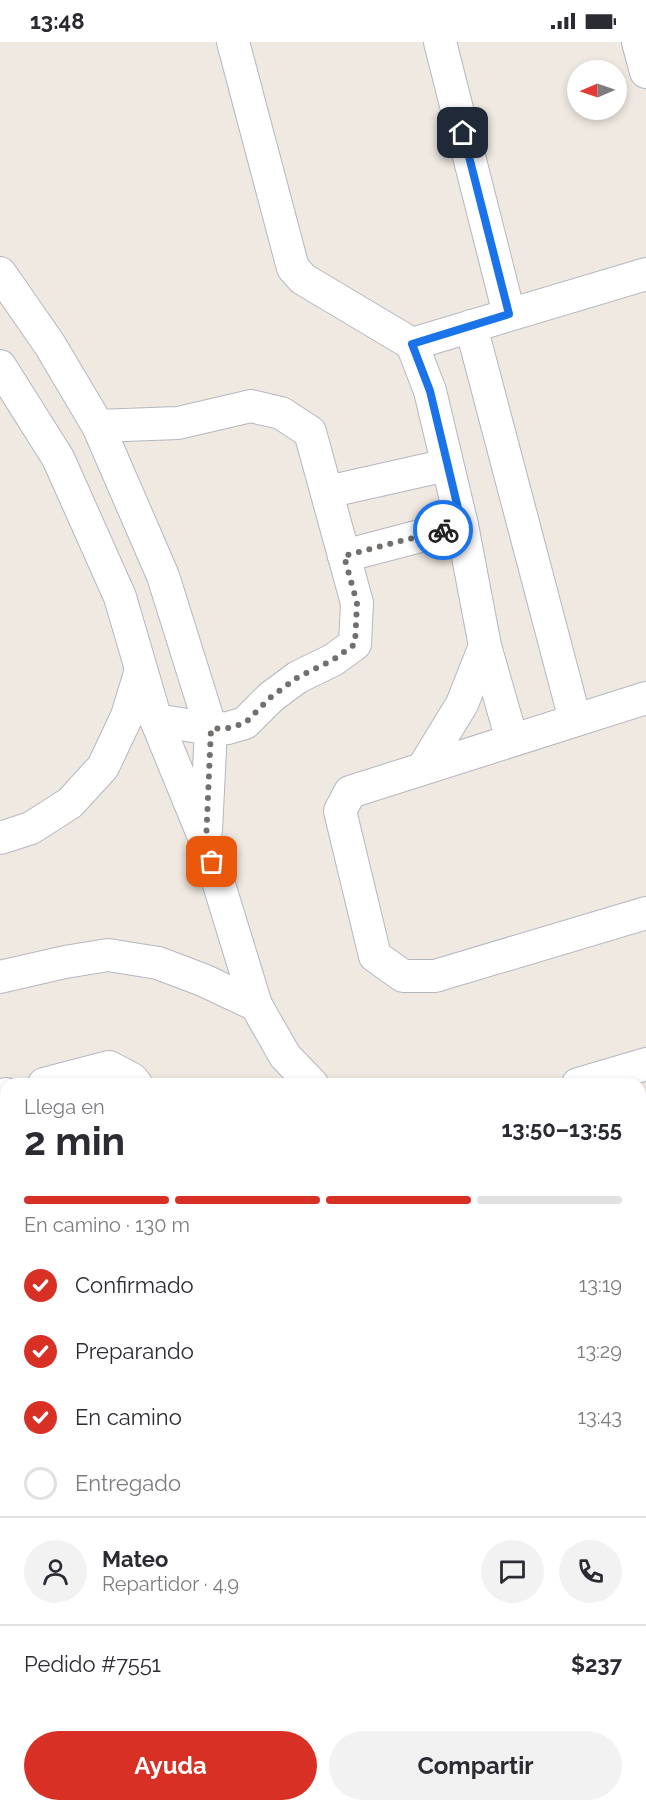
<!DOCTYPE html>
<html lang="es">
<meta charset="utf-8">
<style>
body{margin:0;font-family:Raleway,sans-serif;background:#f2f2f3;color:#2b2b33;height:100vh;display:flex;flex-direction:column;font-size:22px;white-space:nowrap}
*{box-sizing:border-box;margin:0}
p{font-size:20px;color:#7c7c81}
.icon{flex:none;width:33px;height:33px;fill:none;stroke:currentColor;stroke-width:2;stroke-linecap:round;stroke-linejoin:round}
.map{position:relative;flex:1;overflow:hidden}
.details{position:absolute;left:0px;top:1036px;width:646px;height:734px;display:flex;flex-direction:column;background:#fff;border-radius:18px 18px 0 0;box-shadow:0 3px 9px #0003}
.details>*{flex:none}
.needle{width:39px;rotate:268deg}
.controls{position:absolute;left:567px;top:18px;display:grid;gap:12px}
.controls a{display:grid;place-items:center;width:60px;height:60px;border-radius:50%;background:#fff;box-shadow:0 3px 9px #0003;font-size:30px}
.pin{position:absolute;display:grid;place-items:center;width:51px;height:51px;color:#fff;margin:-26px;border-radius:12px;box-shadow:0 3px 9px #0006}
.courier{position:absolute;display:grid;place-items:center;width:60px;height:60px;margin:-30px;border:4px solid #1a73e8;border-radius:50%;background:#fff;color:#222;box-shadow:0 2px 8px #0007}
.head em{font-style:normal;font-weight:700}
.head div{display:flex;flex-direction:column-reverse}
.head{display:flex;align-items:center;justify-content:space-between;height:102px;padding:0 24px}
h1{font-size:39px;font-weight:700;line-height:45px}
.bar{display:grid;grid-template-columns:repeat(4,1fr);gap:9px 6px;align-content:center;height:72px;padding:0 24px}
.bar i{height:8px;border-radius:4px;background:#e1e1e2}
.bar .active{background:#d93025}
.bar p{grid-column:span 4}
.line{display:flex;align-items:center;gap:15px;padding:0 24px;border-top:2px solid #e1e1e2}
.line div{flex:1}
.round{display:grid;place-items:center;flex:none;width:63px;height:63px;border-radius:32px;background:#f2f2f3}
ol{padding:0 24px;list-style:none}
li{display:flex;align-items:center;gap:18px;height:66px}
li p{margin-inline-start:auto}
li .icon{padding:6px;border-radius:50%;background:#d93025;color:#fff;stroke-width:4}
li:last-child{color:#7c7c81}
li i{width:33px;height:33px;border:3px solid #e1e1e2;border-radius:50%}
.cta{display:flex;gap:12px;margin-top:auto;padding:12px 24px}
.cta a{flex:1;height:69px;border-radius:36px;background:#d93025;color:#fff;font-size:24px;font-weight:700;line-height:69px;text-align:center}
.cta a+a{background:#f2f2f3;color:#2b2b33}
.status{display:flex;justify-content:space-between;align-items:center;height:42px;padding:0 30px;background:#fff;direction:ltr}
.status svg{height:16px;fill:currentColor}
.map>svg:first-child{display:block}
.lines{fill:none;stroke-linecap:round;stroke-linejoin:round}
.minor-casing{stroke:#b4b7c1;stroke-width:34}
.minor{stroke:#fff;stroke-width:32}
.done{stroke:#726f6d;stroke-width:6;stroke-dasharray:0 10.8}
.route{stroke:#1a73e8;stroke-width:8}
</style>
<div class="status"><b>13:48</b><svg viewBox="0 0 49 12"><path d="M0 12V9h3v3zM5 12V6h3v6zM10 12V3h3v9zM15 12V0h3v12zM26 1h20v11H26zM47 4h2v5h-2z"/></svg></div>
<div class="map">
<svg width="646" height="1769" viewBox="0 0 646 1769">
<rect width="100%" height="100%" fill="#efe9e1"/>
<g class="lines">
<defs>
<g id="minor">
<polyline points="233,0 293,226 303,237 412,302 430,349 462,483 485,604 512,698"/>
<polyline points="440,0 509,272"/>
<polyline points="638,0 646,30"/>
<polyline points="0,231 50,303 98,384 163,534 211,687 206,789"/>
<polyline points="471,284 575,678"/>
<polyline points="412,302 646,232"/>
<polyline points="0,324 58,416 120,555 156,678 206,800 256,963 285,1014 312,1042"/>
<polyline points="98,384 178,381 251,364 281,371 310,390 357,561 355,602 333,618 298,635 271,655 245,681 228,686 211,687 156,678"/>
<polyline points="327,450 447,423"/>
<polyline points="344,514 462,483"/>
<polyline points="646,656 350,750 340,769 375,914 403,934 435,934 646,871"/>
<polyline points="423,726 462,662 485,604"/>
<polyline points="0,796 31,786 70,761 103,725 127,674 141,628"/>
<polyline points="0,935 65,920 108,913 158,921 203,938 256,963"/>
<polyline points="44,1042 109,1025 132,1037 136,1042"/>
<polyline points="578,1042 646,1022"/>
<polyline points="0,1054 6,1052"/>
<polyline points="0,1172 6,1170"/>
<polyline points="0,1370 6,1369"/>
<polyline points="640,1376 646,1374"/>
<polyline points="0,1409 6,1432"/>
<polyline points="0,1540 6,1560"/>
<polyline points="0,1594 6,1592"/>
<polyline points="58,1764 59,1769"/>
<polyline points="95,1764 96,1769"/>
<polyline points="296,1764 298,1769"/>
<polyline points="461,1769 462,1764"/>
</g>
</defs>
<use href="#minor" class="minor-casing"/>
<use href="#minor" class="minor"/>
</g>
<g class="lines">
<polyline class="done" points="212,820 206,800 211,687 228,686 245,681 271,655 298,635 333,618 355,602 357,561 344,514 443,488"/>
<polyline class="route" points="443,488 462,483 430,349 412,302 509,272 463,91"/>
</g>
</svg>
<div class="controls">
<a><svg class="needle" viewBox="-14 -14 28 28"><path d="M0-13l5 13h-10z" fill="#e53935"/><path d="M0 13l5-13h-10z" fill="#7c7c81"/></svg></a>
</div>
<div class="pin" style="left:212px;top:820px;background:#ea580c"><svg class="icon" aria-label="bag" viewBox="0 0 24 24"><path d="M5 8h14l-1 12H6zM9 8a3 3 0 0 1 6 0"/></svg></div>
<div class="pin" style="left:463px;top:91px;background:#1f2937"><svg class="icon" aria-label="home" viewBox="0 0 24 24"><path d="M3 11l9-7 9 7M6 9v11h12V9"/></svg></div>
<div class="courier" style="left:443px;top:488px"><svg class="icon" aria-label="bike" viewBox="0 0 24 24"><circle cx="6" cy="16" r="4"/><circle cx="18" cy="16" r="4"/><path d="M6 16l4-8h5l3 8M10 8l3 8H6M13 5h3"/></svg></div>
<section class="details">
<div class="head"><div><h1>2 min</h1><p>Llega en</p></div><em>13:50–13:55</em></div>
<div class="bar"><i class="active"></i><i class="active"></i><i class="active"></i><i></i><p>En camino · 130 m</p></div>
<ol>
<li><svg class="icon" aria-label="check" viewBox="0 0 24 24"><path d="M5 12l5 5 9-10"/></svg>Confirmado<p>13:19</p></li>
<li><svg class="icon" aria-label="check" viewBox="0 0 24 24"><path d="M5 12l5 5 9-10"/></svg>Preparando<p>13:29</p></li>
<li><svg class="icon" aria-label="check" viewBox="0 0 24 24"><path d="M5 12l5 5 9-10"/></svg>En camino<p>13:43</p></li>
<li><i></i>Entregado</li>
</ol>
<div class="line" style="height:108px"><a class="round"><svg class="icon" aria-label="person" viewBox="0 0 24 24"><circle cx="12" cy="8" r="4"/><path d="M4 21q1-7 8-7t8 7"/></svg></a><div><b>Mateo</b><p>Repartidor · 4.9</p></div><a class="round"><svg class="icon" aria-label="chat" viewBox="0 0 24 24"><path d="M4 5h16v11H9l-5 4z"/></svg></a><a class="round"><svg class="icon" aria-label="phone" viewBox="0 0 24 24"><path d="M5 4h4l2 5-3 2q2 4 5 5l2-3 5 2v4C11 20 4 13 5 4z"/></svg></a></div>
<div class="line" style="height:78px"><div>Pedido #7551</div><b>$237</b></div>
<div class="cta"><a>Ayuda</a><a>Compartir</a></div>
</section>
</div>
